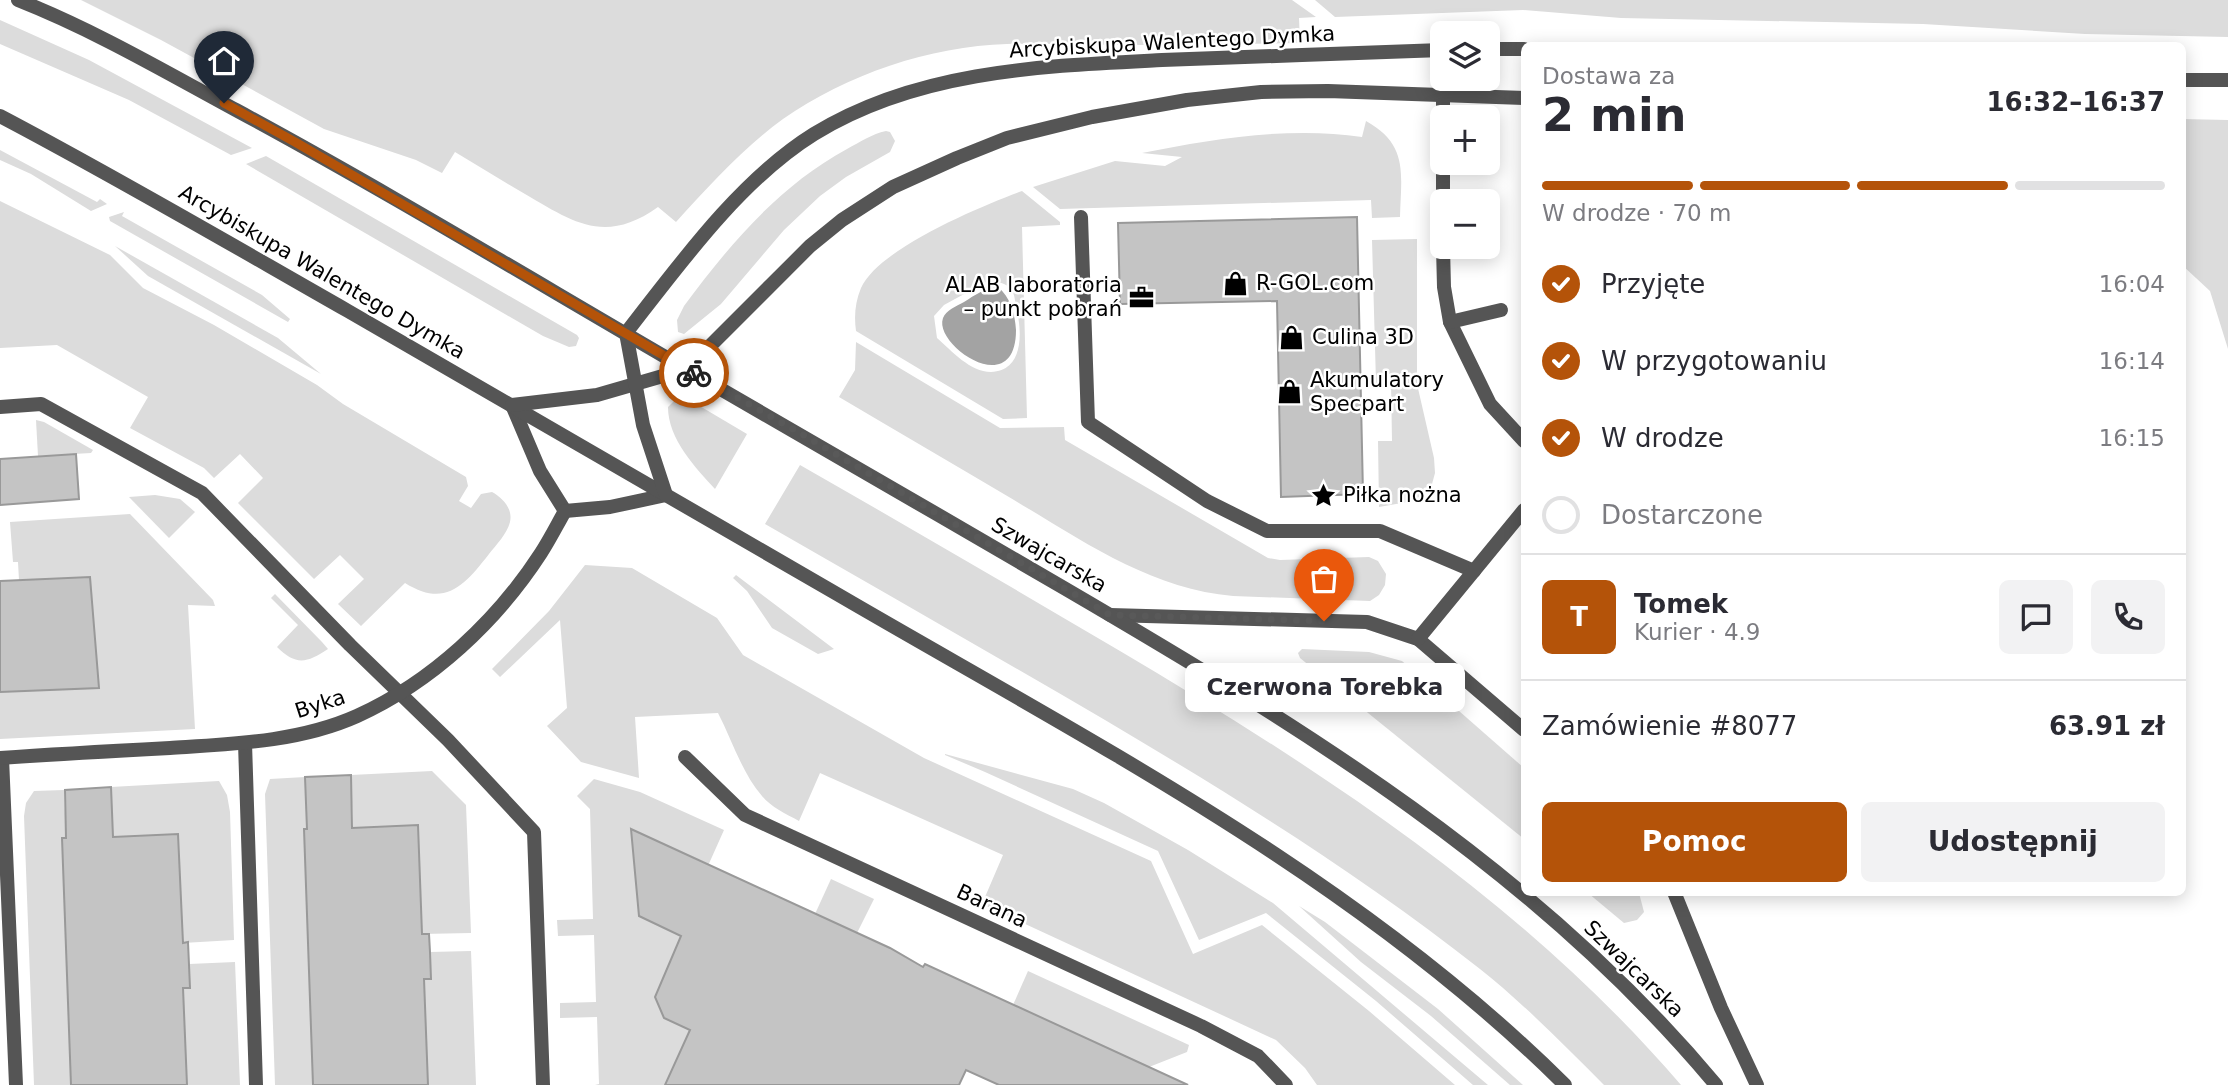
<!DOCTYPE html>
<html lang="pl">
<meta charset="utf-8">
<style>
body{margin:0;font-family:"DejaVu Sans",sans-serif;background:#f2f2f3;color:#2b2b33;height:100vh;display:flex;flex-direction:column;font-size:26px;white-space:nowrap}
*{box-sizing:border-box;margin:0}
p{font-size:23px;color:#7c7c81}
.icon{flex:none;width:38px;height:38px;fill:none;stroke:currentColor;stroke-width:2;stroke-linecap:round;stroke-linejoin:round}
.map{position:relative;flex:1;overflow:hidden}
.side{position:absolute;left:1521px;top:42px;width:665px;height:854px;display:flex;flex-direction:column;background:#fff;border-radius:10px;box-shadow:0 4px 18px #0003}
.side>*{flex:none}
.tools{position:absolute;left:1430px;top:21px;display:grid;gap:14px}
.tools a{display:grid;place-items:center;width:70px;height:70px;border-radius:10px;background:#fff;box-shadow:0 4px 18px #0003;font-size:35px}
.pin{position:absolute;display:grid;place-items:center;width:60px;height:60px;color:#fff;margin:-72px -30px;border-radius:50% 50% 50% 0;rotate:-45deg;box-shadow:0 0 7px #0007}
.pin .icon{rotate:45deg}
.courier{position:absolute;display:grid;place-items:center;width:70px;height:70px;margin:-35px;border:5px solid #b45309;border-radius:50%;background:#fff;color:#222;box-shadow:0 2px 9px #0007}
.bubble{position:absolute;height:49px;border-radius:10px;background:#fff;box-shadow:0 4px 18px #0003;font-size:23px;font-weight:800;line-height:49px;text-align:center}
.head em{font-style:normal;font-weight:800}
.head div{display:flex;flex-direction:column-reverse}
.head{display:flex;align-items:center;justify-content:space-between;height:119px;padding:0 21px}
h1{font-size:46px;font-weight:800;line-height:52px}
.bar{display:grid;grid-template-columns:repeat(4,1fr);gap:10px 7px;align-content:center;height:84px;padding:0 21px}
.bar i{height:9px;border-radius:5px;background:#e1e1e2}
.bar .active{background:#b45309}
.bar p{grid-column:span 4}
.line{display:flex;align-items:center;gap:18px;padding:0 21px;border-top:2px solid #e1e1e2}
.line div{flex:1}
.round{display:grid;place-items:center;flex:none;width:74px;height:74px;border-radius:10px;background:#f2f2f3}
ol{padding:0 21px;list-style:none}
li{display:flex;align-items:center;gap:21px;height:77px}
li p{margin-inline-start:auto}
li .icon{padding:7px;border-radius:50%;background:#b45309;color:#fff;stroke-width:4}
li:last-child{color:#7c7c81}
li i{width:38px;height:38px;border:4px solid #e1e1e2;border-radius:50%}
.action{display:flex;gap:14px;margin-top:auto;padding:14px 21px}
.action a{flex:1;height:80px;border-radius:10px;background:#b45309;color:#fff;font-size:28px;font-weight:800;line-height:80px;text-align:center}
.action a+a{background:#f2f2f3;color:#2b2b33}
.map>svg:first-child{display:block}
.green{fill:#dcdcdc;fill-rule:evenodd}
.water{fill:#a3a3a3}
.building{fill:#c4c4c4;stroke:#999;stroke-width:2}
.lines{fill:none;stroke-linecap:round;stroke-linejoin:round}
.service{stroke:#555;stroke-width:14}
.minor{stroke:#555;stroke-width:14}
.tertiary{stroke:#555;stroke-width:14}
.done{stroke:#595959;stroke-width:7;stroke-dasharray:0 12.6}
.route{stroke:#b45309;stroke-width:9}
.labels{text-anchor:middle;stroke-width:5;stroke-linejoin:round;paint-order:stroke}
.street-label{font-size:21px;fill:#000;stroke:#fff}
.poi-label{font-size:21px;fill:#000;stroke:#fff;text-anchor:start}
</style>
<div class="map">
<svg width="2228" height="1085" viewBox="0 0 2228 1085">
<rect width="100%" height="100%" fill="#fff"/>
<g class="green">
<path d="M 81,0 L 1292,0 L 1316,17 L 1299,18 L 1300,43 C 1245,44 1190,45 1135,45 C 1092,45 1050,43 1007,44 C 930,46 846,75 783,119 C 742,149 710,185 676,222 L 658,207 C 605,245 573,222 525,194 C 501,180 478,166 455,152 L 442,173 L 416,160 L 324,129 L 161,40 Z"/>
<polygon points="1315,0 2228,0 2228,37 2085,34 1923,24 1621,18 1523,10 1335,17"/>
<polygon points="0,20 89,60 252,148 231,155 129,100 0,44"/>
<polygon points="2182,119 2228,120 2228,349 2210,291 2182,265"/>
<path d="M 1366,121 C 1409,145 1401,174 1400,217 L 1372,218 L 1371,200 L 1060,209 L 1033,187 L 1115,161 L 1165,166 L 1182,157 L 1142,153 C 1213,139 1290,126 1362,137 Z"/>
<path d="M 886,131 L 890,132 L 895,141 L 890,152 L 846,177 L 820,196 L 784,230 L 721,304 L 684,334 L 678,332 L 677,320 L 684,306 C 730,244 779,186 847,149 C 860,142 872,134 886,131 Z"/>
<polygon points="0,150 97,202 100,199 107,204 91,211 31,174 0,160"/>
<polygon points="266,156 577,335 579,338 576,346 569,347 543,336 246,164"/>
<path d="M 1022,191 L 1060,222 L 1060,225 L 1022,227 L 1027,418 L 1003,419 L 856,331 C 854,317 855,302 861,288 C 879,248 982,206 1022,191 ZM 988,281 C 997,282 1007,282 1012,291 C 1015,295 1015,302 1016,307 C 1022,329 1025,371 991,372 C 970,372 952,351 937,338 L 934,316 L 944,305 Z"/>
<path d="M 0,201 L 110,255 L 143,288 L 214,325 L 317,385 L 343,404 L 466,477 L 468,486 L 459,501 L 471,508 L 481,494 L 492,492 C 503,498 513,509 510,522 C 507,534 496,545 489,554 C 464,586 445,608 405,583 L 361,626 L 338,604 L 364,579 L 340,555 L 314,579 L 238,503 L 263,478 L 240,454 L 214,478 L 204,468 L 130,428 L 148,397 L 57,345 L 0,348 Z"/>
<polygon points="124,212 122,216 262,295 290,319 288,322 110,221 109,217"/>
<polygon points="1417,239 1417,384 1434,458 1435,473 1432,484 1425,493 1413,501 1379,507 1378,441 1392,441 1391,383 1376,383 1372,240"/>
<polygon points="115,246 278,338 321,374 148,276"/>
<path d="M 856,342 L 1000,428 L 1064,427 L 1065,440 L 1268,558 L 1280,560 L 1369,557 L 1378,561 L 1386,574 L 1385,585 L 1379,595 L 1370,601 L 1233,596 C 1151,589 1083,541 1014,500 C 956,466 897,431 839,397 L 855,370 Z"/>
<path d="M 677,398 L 698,405 L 747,434 L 715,489 C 695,467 668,439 668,407 Z"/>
<polygon points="36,420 44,422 93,450 91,453 38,456"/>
<path d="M 800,465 C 907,526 1013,588 1120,651 C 1324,772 1525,903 1681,1085 L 1604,1085 C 1564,1045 1524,1004 1480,969 C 1361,875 1235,797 1105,720 C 992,654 878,589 765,524 Z"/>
<polygon points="155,495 180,499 195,512 169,538 129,497"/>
<polygon points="130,514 213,600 215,606 188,605 195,729 0,739 0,690 95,672 90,577 19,580 18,562 13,562 10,522"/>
<path d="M 585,565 L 632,568 L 717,618 L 743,655 L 924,758 L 1151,861 L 1193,954 L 1262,925 L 1369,1011 L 1455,1085 L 1317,1085 L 1305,1068 L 1276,1040 L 982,904 L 1003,855 L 820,773 L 799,821 C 786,814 771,807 762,796 C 742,773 732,740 718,713 L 635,717 L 639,778 L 581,762 L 547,726 L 567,708 L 560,620 L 500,677 L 492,669 L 549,611 Z"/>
<polygon points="736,575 834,649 818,654 772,628 747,591 733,578"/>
<path d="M 275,594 L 322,642 L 328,649 C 307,663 296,666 277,647 L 298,625 L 271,598 Z"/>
<polygon points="1302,649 1369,652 1402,661 1524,768 1524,839 1300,658 1298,653"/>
<polygon points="945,754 1073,789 1104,803 1188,850 1273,903 1488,1085 1473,1085 1376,1001 1266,913 1199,940 1158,851 985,772 945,755"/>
<polygon points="432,771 466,805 471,933 422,934 418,826 353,828 351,775"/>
<polygon points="305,777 307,829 304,830 313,1085 275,1085 265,794 270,779"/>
<polygon points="594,779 640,792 724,830 707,868 703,866 704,862 631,829 639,916 681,936 655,997 664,1018 690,1030 665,1085 595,1085 599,1084 597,1017 560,1018 560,1003 596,1002 594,935 558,936 557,920 593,919 590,809 577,796"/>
<polygon points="219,781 227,795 230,812 234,940 183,943 178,834 112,837 111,787"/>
<polygon points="64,790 66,838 63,838 71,1085 34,1085 24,816 26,803 34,791"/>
<polygon points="831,879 874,899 857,933 815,914"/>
<polygon points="1588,893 1639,893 1644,912 1637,920 1624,923"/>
<polygon points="1299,906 1325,922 1438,1009 1523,1085 1510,1085 1431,1016 1361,962"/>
<polygon points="471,951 476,1085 428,1085 424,979 431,979 430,952"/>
<polygon points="235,962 240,1085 187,1085 183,988 190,988 189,964"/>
<polygon points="1028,971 1189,1045 1187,1052 1144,1069 1013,1005"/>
</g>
<path class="water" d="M 998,287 C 1010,297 1015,313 1016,330 C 1016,402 933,345 943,318 C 946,310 957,306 964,302 C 975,295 985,288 998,287 Z"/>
<g class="building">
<polygon points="1357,217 1363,494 1281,497 1277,301 1120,304 1118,223"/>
<polygon points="76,454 79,499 0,505 0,459"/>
<polygon points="90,577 99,688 0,692 0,581"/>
<polygon points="351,775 352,828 418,825 422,934 429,934 430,952 431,979 424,979 428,1085 313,1085 304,829 307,829 305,777"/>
<polygon points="111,787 113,837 178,834 183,943 188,942 190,988 183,988 187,1085 71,1085 62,838 66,838 65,790"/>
<polygon points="631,829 890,948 923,967 925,964 1188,1085 999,1085 966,1070 959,1085 665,1085 690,1030 664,1018 655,997 681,936 639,916"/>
</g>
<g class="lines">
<g class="service">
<polyline points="1443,117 1443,79"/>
<polyline points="1443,163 1443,201"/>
<polyline points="1081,217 1088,422 1207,501 1267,531 1380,531 1474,571"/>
<polyline points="1443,247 1444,287 1450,322 1490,404 1524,441"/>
<polyline points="1450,322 1501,310"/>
<polyline points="1110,615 1367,622 1418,639 1524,730"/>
<polyline points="1418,639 1524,510"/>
<polyline points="245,743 256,1085"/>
<polyline points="2,758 16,1085"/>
<polyline points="1674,892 1721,1008 1757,1085"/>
</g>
<g class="minor">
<polyline points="512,405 540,471 565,511"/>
<polyline points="0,407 41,404 202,493 350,645 448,740 534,832 543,1085"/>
<polyline points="565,511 610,507 666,495"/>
<polyline points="685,757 745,815 1201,1026 1258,1056 1286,1085"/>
<path d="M 0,758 C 57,754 113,751 170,748 C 232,744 299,742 357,716 C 432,682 497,621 541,553 C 550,539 557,525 565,511"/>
</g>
<g class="tertiary">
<path d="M 18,0 C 94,30 164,71 236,110 C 388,192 536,282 686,369 C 812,441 938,515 1064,588 C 1302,727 1537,870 1716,1085"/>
<polyline points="1488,49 1524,49"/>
<polyline points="2182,80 2228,80"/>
<path d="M 0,116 C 118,178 232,245 348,311 C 511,405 674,500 837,594 C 1089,741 1356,877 1565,1085"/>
<polyline points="512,405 597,395 687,369 810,246 842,220 893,187 957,158 1007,138 1092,117 1187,100 1261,92 1328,91 1524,98"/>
<path d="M 666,495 L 643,425 L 626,333 C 679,265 740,180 814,134 C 918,70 1043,66 1162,60 C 1255,56 1349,54 1442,50"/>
</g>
</g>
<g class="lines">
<polyline class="done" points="694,373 800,433 1110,615 1324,621"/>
<polyline class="route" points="224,103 295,142 694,373"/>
</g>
<defs>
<symbol id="shop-bare" viewBox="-9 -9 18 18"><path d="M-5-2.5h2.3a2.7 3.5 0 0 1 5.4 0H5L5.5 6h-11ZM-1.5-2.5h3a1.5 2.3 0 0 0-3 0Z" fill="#000" stroke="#fff" stroke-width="2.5" paint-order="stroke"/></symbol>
<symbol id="office-bare" viewBox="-9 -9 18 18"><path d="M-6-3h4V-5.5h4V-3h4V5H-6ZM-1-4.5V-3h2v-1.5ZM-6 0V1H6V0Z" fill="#000" stroke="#fff" stroke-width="2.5" paint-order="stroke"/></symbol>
<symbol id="sight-bare" viewBox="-9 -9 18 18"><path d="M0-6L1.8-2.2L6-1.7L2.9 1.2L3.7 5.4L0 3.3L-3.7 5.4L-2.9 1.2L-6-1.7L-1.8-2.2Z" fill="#000" stroke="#fff" stroke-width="2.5" paint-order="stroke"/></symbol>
</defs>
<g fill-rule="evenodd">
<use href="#shop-bare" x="1218" y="266" width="35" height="35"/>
<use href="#office-bare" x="1124" y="280" width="35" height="35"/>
<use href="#shop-bare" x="1274" y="320" width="35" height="35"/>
<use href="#shop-bare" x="1272" y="374" width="35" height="35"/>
<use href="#sight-bare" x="1306" y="478" width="35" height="35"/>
</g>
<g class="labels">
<g class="street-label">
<text transform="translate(1172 42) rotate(-3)" y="7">Arcybiskupa Walentego Dymka</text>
<text transform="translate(322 272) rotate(30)" y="7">Arcybiskupa Walentego Dymka</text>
<text transform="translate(1049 555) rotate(30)" y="7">Szwajcarska</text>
<text transform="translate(320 704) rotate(-18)" y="7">Byka</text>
<text transform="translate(992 906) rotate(25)" y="7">Barana</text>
<text transform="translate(1634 969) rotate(44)" y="7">Szwajcarska</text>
</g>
<g class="poi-label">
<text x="1256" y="290">R-GOL.com</text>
<text x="1122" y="292" text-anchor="end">ALAB laboratoria<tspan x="1122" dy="24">– punkt pobrań</tspan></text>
<text x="1312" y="344">Culina 3D</text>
<text x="1310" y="387">Akumulatory<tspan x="1310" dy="24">Specpart</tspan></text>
<text x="1343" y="502">Piłka nożna</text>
</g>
</g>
</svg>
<div class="tools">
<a><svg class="icon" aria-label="layers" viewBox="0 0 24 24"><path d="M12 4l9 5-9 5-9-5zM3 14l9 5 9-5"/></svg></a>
<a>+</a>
<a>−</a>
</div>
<div class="pin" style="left:1324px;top:621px;background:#ea580c"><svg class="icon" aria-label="bag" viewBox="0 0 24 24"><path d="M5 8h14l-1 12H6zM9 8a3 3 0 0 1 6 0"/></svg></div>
<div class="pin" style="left:224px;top:103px;background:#1f2937"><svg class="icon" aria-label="home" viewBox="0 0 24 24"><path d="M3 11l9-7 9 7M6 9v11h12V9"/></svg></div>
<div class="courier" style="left:694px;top:373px"><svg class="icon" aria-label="bike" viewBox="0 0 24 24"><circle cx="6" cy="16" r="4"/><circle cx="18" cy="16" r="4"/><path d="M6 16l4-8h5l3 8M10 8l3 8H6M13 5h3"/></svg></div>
<div class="bubble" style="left:1185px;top:663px;width:280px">Czerwona Torebka</div>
<section class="side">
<div class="head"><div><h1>2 min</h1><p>Dostawa za</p></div><em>16:32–16:37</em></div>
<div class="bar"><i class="active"></i><i class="active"></i><i class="active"></i><i></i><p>W drodze · 70 m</p></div>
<ol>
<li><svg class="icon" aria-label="check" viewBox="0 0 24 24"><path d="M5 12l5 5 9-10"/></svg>Przyjęte<p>16:04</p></li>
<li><svg class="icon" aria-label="check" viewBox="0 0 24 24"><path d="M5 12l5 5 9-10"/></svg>W przygotowaniu<p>16:14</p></li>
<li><svg class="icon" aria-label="check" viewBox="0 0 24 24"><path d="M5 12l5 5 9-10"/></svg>W drodze<p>16:15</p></li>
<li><i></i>Dostarczone</li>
</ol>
<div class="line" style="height:126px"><b class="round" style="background:#b45309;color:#fff">T</b><div><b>Tomek</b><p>Kurier · 4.9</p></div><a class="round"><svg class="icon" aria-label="chat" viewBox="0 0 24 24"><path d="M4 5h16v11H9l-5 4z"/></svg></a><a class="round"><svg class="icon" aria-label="phone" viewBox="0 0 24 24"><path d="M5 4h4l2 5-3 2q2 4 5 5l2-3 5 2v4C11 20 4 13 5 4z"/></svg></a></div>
<div class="line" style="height:91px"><div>Zamówienie #8077</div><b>63.91 zł</b></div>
<div class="action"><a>Pomoc</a><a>Udostępnij</a></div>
</section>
</div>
